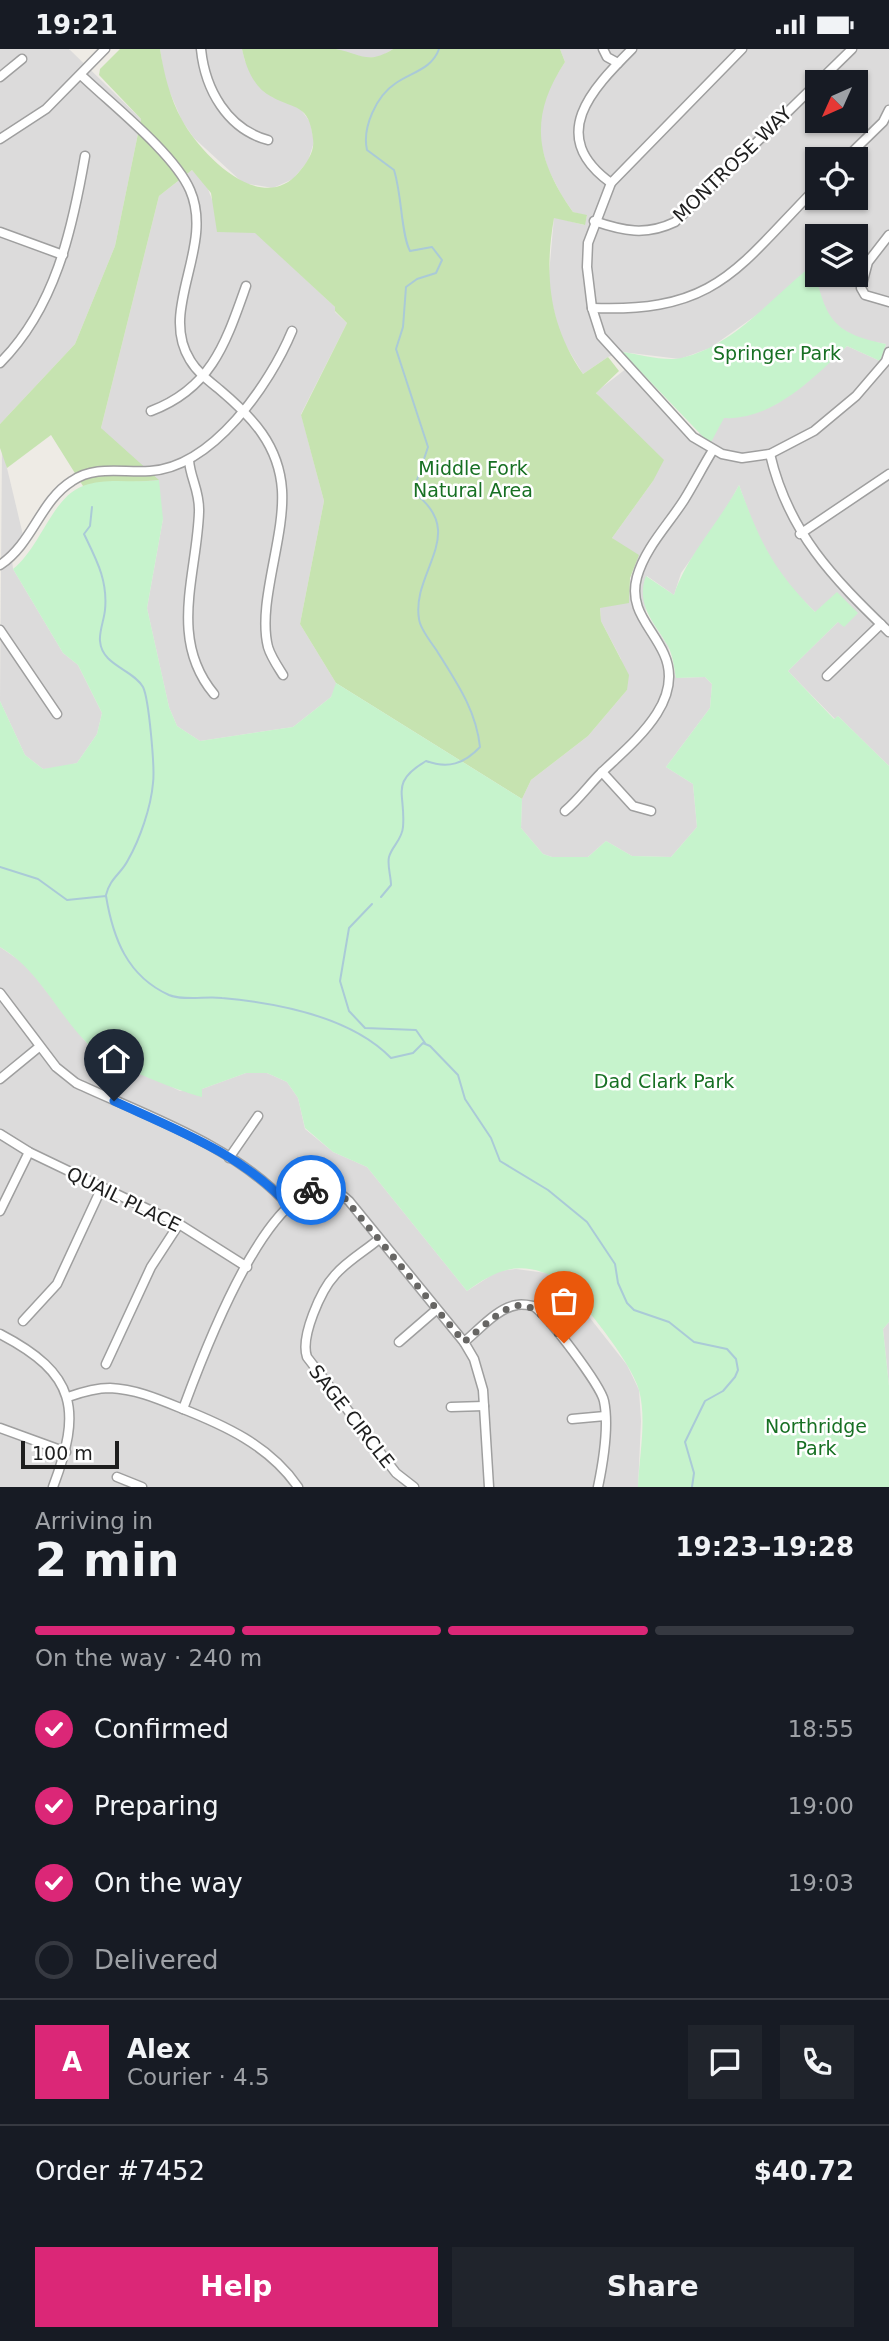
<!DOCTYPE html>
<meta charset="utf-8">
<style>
body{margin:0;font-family:"DejaVu Sans",sans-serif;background:#20242c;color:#f1f3f6;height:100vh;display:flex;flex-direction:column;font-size:26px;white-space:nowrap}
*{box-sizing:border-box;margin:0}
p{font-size:23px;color:#9ea1a6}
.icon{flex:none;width:38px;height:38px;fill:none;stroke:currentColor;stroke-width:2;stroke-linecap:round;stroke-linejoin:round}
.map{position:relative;height:1438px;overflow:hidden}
.sheet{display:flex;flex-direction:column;background:#171b24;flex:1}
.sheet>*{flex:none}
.needle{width:46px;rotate:225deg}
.controls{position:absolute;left:805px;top:21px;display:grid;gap:14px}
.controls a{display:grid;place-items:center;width:63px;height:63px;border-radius:0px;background:#171b24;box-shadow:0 2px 5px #0004;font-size:35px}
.scale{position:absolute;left:21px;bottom:18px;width:98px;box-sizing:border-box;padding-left:7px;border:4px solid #1e1e1e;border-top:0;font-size:19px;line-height:24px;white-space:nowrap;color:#1e1e1e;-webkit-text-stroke:5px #fff;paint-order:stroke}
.pin{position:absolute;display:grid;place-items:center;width:60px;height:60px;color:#fff;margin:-72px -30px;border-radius:50% 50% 50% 0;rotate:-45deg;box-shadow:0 0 7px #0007}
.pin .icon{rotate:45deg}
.courier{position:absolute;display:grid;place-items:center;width:70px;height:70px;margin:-35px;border:5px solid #1a73e8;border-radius:50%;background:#fff;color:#222;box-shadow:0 2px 9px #0007}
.summary em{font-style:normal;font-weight:800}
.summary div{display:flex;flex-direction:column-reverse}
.summary{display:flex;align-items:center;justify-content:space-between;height:119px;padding:0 35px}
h1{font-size:46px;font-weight:800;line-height:52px}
.bar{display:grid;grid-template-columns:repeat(4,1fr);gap:10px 7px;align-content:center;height:84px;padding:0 35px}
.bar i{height:9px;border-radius:5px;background:#363941}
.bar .current{background:#db2777}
.bar p{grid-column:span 4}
.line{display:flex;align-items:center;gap:18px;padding:0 35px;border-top:2px solid #363941}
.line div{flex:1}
.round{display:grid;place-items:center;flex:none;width:74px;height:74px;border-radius:0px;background:#20242c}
ol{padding:0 35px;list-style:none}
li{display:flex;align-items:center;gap:21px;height:77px}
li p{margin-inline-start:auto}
li .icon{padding:7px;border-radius:50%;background:#db2777;color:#fff;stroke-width:4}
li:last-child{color:#9ea1a6}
li i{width:38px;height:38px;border:4px solid #363941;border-radius:50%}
.action{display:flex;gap:14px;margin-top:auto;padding:14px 35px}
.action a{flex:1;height:80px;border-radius:0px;background:#db2777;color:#fff;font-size:28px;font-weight:800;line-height:80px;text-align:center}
.action a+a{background:#20242c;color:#f1f3f6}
.status{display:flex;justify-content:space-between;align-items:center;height:49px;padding:0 35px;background:#171b24;direction:ltr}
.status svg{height:19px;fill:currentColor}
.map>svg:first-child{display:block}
.residential{fill:#dcdbdb;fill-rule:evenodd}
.grass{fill:#c6e3b0}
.park{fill:#c6f3cc}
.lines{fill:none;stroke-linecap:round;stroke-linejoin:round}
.stream{stroke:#aacad7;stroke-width:2}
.minor-casing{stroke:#9f9f9f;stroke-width:11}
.minor{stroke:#fff;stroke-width:8}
.done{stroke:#676664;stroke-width:7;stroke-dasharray:0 12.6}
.route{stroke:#1a73e8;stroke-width:9}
.labels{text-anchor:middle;stroke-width:5;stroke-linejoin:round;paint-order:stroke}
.street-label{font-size:19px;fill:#1e1e1e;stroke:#fff}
.park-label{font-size:19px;fill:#177023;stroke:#fff}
</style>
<div class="status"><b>19:21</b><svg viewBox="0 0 49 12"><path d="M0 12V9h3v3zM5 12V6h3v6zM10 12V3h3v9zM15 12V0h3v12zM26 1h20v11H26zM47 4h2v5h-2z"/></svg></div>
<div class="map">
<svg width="889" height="1438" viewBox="0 0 889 1438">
<rect width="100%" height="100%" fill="#eeebe5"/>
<g class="residential">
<polygon points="0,0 69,0 141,70 115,197 75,295 0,375"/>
<polygon points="160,0 242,0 245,12 272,48 297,55 310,73 314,93 308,112 293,130 273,139 243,134 194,89 182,72 165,32"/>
<polygon points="336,0 393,0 380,8 359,9"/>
<path d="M 560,0 L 889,0 L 889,717 L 838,667 L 835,670 L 788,622 L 838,573 L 858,564 L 816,564 L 788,536 L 759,492 L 739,436 L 724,464 L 681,524 L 674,546 L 647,527 L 644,534 L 646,564 L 668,597 L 676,629 L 705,628 L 712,635 L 710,659 L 666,718 L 693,735 L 697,778 L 671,808 L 632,807 L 606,792 L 588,808 L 552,808 L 543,805 L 521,779 L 522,750 L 531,731 L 588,687 L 627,641 L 621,610 L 601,572 L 600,558 L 629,553 L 629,537 L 635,514 L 612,489 L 653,432 L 596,343 L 631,316 L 698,385 L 724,369 L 763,361 L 778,354 L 805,335 L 847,297 L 880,312 L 886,295 L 863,291 L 837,278 L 822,255 L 812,216 L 768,258 L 710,299 L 680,310 L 622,303 L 608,308 L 583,325 L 560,287 L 548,237 L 554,168 L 584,176 L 587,167 L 573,163 L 562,147 L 548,120 L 540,92 L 540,67 L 549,38 L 565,13 ZM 817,33 L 856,33 L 856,72 L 817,72 ZM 817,110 L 856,110 L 856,149 L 817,149 ZM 817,187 L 856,187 L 856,226 L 817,226 Z"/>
<polygon points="192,121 206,135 213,153 255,183 335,258 335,263 347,274 301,365 324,452 300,575 336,634 336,639 331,648 293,678 200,692 177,677 169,658 147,559 163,470 101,379 159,147"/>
<polygon points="2,398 23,486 11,501 13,520 63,604 78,616 102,664 97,685 77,714 57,719 43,720 25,706 0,652"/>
<polygon points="0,898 26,916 88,996 180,1042 202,1040 246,1024 267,1024 287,1033 298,1049 305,1080 333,1103 367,1118 467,1242 498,1222 516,1220 546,1224 560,1231 627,1316 639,1341 641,1372 638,1438 0,1438"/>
<polygon points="889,1273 889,1337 883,1280"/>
</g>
<path class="grass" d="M 120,0 L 160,0 C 164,25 170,49 182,71 C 201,106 262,168 299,123 C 307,114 315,102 313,90 C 309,54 295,61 272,48 C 254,39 246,19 242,0 C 268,0 312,0 336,0 C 361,5 368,16 393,0 L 560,0 L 565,13 C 528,69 536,110 573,163 L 587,166 L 585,176 L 554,169 C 544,226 549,276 583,325 L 608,308 L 619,322 L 596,344 L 664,411 L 653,432 L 612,489 L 639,506 L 630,529 L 629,554 L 600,559 L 601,572 L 629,626 L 627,641 L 588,687 L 531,731 L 522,750 L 336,634 L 300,575 L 324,452 L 301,366 L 347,274 L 335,262 L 335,258 L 255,184 L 217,183 L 211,144 L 192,121 L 159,147 L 101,379 L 159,431 L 83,437 L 51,386 L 7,419 L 0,399 L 0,375 L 75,295 L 115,197 L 141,70 L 99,26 L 100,20 Z"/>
<g class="park">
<path d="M 813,216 C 826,268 830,284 886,295 L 880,312 L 847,297 C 815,328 772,372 724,369 L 710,395 L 622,303 C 639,305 665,313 681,309 C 735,297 771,248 813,216 Z"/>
<path d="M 159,431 L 163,470 L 147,559 L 169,658 L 177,677 L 200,692 L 293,678 L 331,648 L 336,634 L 522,750 L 521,779 L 543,805 L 552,808 L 588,808 L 606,792 L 632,807 L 671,808 L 697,778 L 693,735 L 666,718 L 710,659 L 712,635 L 705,628 L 676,629 C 674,618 673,607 668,597 C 655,574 635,556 646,527 L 674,546 C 687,506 719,474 739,436 C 760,493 772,519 815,563 L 837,543 L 858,564 L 844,578 L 838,573 L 788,622 L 834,670 L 838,667 L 889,717 L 889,1273 L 883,1280 L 889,1337 L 889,1438 L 638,1438 C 639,1408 647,1371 639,1341 C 630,1311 583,1253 560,1231 C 523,1211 500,1218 467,1242 L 367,1118 L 333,1103 L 305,1079 L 298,1049 L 287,1033 L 267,1024 L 246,1024 L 202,1040 L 202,1048 C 175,1041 104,1013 86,993 C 55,961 39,921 0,898 L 0,652 L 25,706 L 43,720 L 77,714 L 97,685 L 102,664 L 78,616 L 63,604 L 13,520 C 41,498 52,448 83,437 C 107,428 134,435 159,431 Z"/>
</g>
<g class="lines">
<g class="stream">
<path d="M 92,458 L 90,477 L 84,485 C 96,510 108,531 105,561 C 104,571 99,583 100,592 C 102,617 133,620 143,638 C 149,650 155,720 153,734 C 151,758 140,790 128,811 C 121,825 110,829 106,846"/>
<path d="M 0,818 L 38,830 L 67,851 L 106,847 C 113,889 127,927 169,946 C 184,952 206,947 222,949 C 277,954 351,968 391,1009 L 413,1004 L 423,994 L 430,997 L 458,1026 L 465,1050 L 491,1089 L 500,1112 L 548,1141 L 587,1173 L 615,1215 L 618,1234 L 627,1254 L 634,1261 L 669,1273 L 694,1293 L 727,1300 L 736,1310 L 738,1321 L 735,1328 L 723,1342 L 705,1352 L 685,1393 L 694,1424 L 692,1438"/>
<path d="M 381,848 L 391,836 C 391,827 387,816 389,808 C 392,797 402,791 403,778 C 406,744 389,734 426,712 C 448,720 464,715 480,698 C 476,661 457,634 437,602 C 431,593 420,580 419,570 C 411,522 470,484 413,443 L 428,398 L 396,300 L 403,278 L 406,238 L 417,230 L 436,224 L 442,211 L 432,198 L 410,202 C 401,185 402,146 394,121 L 367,101 C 362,79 376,47 396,34 C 412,23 432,20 439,0"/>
<polyline points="372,855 349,879 340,932 349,962 365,979 416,981 425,994"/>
</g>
<defs>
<g id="minor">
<path d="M 201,0 C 205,40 227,80 268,91"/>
<polyline points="603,0 607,8 618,14"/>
<polyline points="742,0 611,134 588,194 587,218 592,259 601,287 693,388 722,405 742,409 770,405 814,382 856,347 886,312 889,303"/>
<path d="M 81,26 C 111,55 174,104 190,141 C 215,198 158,260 190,311 C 197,323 209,332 220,341 C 252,368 279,396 282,441 C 285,490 257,554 268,598 C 271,608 278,618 283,626"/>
<polyline points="0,28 22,10"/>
<polyline points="0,90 46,60 105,0"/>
<polyline points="845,110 883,73 889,61"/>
<path d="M 611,134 C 546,87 592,40 632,0"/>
<path d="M 594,172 C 623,182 646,187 675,173 L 852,0"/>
<polyline points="0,183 63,206"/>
<polyline points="889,186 868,213 861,239 865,246 889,253"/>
<path d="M 592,259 C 717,264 737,219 817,138"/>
<path d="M 0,314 C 55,259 72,182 85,107"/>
<path d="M 151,362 C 212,339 226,293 246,237"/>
<path d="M 770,405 C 788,483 833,529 889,583"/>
<path d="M 189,411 C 190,429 200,442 199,463 C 197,525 168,590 214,645"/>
<polyline points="800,485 889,425"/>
<path d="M 0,516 C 33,494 40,452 72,432 C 95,416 123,424 150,422 C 213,418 270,335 292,282"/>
<polyline points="0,581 57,665"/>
<polyline points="827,627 881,575"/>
<polyline points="602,723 633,757 651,762"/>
<path d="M 565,762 C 578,751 589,736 601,724 C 631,695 686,653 664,605 C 652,578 628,561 637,528 C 645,499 668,476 684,451 C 694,435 703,417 713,401"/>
<path d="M 0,944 L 56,1018 L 76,1034 C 147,1067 236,1097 289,1157"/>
<polyline points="0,1030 39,998"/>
<polyline points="0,1085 29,1103 179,1175 247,1218"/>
<polyline points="229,1109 258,1067"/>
<polyline points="0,1162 29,1103"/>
<path d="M 379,1190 C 365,1202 347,1212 335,1226 C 321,1241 300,1288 307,1308 L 396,1424 L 414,1438"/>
<polyline points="23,1272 57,1235 102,1138"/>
<path d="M 0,1285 C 77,1325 82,1361 53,1438"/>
<polyline points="399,1293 436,1261"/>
<path d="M 464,1293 C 479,1281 497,1259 517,1256 C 521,1255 528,1256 533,1257 C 546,1263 601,1337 604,1352 C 609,1376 603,1414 598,1438"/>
<polyline points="106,1315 151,1218 179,1175"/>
<path d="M 68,1348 C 82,1343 95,1339 110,1339 C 134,1340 156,1349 178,1358 C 224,1376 269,1396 298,1438"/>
<polyline points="451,1358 484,1357"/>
<path d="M 183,1360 C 199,1317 282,1085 349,1152 L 464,1293 L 474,1310 L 483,1341 L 489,1438"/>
<polyline points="572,1370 605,1367"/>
<polyline points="0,1379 66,1403"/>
<polyline points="117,1428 142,1438"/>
</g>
</defs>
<use href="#minor" class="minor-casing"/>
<use href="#minor" class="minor"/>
</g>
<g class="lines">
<path class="done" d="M 311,1141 L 329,1139 L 342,1146 L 464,1293 C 511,1255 523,1234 564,1294"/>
<path class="route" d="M 114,1052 C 175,1080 244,1106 289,1157 L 311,1141"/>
</g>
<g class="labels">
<g class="street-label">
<text transform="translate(732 115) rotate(-44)" y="7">MONTROSE WAY</text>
<text transform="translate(124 1150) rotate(26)" y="7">QUAIL PLACE</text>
<text transform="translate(352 1367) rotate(52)" y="7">SAGE CIRCLE</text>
</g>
<g class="park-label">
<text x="777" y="311">Springer Park</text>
<text x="473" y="426">Middle Fork<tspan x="473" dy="22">Natural Area</tspan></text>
<text x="664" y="1039">Dad Clark Park</text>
<text x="816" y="1384">Northridge<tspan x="816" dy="22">Park</tspan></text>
</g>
</g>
</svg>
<div class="controls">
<a><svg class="needle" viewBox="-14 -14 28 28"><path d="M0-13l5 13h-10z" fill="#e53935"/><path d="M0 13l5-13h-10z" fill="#9ea1a6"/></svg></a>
<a><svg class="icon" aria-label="locate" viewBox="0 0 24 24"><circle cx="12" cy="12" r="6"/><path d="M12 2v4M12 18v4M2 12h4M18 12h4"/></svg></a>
<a><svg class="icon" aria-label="layers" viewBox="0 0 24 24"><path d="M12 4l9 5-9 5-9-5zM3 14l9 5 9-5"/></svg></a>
</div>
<div class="scale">100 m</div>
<div class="pin" style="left:564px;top:1294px;background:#ea580c"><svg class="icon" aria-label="bag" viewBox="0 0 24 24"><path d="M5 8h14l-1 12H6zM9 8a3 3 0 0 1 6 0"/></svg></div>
<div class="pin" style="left:114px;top:1052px;background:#1f2937"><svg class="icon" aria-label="home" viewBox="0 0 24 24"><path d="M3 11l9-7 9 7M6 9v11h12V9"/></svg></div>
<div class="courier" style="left:311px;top:1141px"><svg class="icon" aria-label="bike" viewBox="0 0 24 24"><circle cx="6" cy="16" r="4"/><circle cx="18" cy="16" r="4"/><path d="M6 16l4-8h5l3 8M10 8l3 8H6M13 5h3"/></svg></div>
</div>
<section class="sheet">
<div class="summary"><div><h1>2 min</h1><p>Arriving in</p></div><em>19:23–19:28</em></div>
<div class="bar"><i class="current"></i><i class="current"></i><i class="current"></i><i></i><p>On the way · 240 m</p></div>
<ol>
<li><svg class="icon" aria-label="check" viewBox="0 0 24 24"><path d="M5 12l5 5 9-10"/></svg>Confirmed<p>18:55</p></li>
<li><svg class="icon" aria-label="check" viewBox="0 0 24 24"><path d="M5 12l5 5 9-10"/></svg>Preparing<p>19:00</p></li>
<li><svg class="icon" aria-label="check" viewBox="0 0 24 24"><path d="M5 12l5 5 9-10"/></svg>On the way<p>19:03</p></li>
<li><i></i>Delivered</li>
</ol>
<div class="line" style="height:126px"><b class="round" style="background:#db2777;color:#fff">A</b><div><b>Alex</b><p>Courier · 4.5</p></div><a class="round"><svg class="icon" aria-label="chat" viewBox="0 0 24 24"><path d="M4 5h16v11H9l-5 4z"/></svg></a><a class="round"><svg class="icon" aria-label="phone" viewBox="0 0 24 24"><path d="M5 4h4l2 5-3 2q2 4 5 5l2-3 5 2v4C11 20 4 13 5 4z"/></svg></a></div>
<div class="line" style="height:91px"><div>Order #7452</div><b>$40.72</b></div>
<div class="action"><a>Help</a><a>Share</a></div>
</section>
